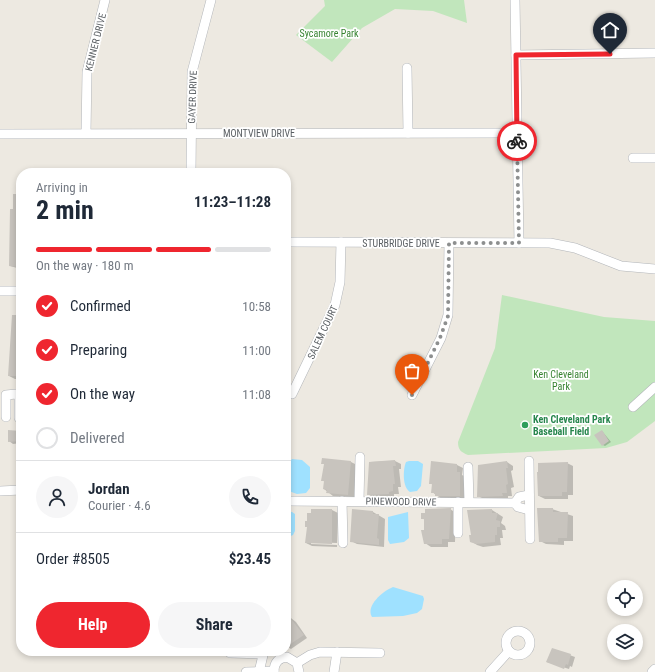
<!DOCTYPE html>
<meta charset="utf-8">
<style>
body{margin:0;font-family:"Roboto Condensed",sans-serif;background:#f6f6f7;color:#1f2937;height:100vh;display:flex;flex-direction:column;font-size:15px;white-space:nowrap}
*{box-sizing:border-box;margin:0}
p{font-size:13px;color:#747a83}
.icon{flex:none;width:22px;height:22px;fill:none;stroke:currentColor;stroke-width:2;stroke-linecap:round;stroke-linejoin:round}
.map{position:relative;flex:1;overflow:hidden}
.sheet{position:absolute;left:16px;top:168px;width:275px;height:488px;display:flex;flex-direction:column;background:#fff;border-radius:16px;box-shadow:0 2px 6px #0003}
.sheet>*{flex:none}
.controls{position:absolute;left:607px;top:580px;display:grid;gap:8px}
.controls a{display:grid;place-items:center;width:36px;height:36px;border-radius:50%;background:#fff;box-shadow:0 2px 6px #0003;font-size:20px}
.pin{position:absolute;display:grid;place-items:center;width:34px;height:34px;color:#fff;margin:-41px -17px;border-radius:50% 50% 50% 0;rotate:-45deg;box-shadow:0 0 4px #0007}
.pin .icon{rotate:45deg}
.courier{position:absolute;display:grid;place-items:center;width:40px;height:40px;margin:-20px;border:3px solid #ef262f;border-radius:50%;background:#fff;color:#222;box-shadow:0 1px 5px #0007}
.headline em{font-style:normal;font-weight:700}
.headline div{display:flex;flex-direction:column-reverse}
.headline{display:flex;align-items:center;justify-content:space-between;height:68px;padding:0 20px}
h1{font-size:26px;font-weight:700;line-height:30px}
.bar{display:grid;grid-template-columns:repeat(4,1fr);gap:6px 4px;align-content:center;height:48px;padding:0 20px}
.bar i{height:5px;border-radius:3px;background:#e0e1e3}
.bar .active{background:#ef262f}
.bar p{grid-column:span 4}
.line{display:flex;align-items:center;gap:10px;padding:0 20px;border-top:1px solid #e0e1e3}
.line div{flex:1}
.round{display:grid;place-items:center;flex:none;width:42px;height:42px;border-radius:21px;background:#f6f6f7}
ol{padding:0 20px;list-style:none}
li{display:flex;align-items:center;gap:12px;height:44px}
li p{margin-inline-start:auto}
li .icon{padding:4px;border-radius:50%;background:#ef262f;color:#fff;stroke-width:4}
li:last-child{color:#747a83}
li i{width:22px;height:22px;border:2px solid #e0e1e3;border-radius:50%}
.action{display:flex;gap:8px;margin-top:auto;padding:8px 20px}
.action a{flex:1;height:46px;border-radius:24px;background:#ef262f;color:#fff;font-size:16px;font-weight:700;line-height:46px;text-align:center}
.action a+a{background:#f6f6f7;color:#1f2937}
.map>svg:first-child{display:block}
.green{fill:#c1e6bc}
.water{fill:#9fe1ff}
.shadow{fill:#0003;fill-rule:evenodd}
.building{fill:#c8c4be}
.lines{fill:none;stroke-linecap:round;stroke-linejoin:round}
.minor-casing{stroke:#b2b5b9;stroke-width:10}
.minor{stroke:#fff;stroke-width:9}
.done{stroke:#8d8f8f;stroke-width:4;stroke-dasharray:0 7.2}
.route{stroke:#ef262f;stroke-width:5}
.leisure-dot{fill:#2e9e5b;stroke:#fff;stroke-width:1.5}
.labels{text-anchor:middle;stroke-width:3.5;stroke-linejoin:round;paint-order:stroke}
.park-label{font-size:10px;fill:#378331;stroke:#fff}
.street-label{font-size:10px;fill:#5a5f63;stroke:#fff}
.leisure-label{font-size:10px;font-weight:bold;fill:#27864d;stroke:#fff;text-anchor:start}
</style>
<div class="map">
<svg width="655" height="672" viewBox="0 0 655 672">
<rect width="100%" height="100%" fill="#ede9e1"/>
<g class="green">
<polygon points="324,0 464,0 467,23 433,11 395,9 362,28 332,62 296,35 325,6"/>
<path d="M 502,295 L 604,317 L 655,321 L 655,421 L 627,442 L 606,448 L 468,455 C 461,452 458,450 458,442 L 495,348 Z"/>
</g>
<g class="water">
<polygon points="292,459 302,460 310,467 310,488 306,493 297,494 286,490 287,465"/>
<path d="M 409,461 L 418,461 L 423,464 L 421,486 L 417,491 L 410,492 C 402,487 403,469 406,462 Z"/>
<polygon points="286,511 292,512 295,514 295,531 293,535 286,538"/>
<polygon points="408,512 409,538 404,542 390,544 388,540 388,517"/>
<path d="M 393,587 L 423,596 L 424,599 L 422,609 L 417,613 L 403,616 L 372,617 C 365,606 383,591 393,587 Z"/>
</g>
<g class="shadow">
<polygon points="20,195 21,196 21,269 10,266 14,210"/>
<polygon points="21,316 21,379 15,379 9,376"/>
<polygon points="602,431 611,442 605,446 603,445"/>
<polygon points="21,432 21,443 13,444 9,441"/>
<polygon points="17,457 21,457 21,467 16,465"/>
<polygon points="323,459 351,462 357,465 354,497 333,496 324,489 325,482 322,480 325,465"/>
<polygon points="395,461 401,464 401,469 399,469 401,487 398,487 399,494 394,494 394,497 374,498 368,494 370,462"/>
<polygon points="507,462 513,466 513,470 511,471 514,487 511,488 512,496 508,496 508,499 484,499 478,496"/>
<polygon points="567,463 573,466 573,495 568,495 568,499 545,499 539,496"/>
<polygon points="457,465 463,468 462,475 466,477 465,499 442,499 432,492 433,485 430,483"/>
<polygon points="450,509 456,513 455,542 448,542 448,547 431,547 425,543 425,520 422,518 426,514"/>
<polygon points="552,509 573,516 573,541 564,541 564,545 546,544 540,541"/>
<path d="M 332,510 L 338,513 L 337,547 L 312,546 L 306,543 ZM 311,542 L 337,543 L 337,545 L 311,544 Z"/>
<polygon points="353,510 373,512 385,519 384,547 357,544 351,541"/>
<polygon points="492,510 503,517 501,523 505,526 506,530 502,530 503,538 500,538 501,545 483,547 477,545 471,541 472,535"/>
<polygon points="287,615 296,622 307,638 291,649 286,646"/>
<polygon points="553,649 575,657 572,667 570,666 569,669 547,662"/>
</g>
<g class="building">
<polygon points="13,194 20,194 21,198 21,262 19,262 19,267 9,266 10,209 13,209"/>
<polygon points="12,315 21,315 21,319 20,372 18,372 17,376 8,376"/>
<polygon points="8,430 21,431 21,441 8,442"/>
<polygon points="602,430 609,441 602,446 594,435"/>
<polygon points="322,458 351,461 348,495 326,493 327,490 323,489 324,481 321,481 324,464 321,464"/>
<polygon points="395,460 396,466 393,466 395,484 393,484 393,491 389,492 389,494 367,495 369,462"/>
<polygon points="431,461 457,464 457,472 460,472 460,496 435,496 435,493 431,493 432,484 429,484"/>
<polygon points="507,461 508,468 506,468 508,484 506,485 507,493 502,493 503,496 477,497 478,465"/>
<polygon points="568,462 567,492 562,492 562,496 538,496 537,472 538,472 538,463"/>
<polygon points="451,508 449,539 442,539 442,544 424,544 421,530 424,530 424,519 421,519 421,513 425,513 425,509"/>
<polygon points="537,508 553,508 553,512 568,512 567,538 558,538 558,542 539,542"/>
<polygon points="311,509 332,509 332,544 305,543 307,527 305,527 305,521 307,521 307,513 311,513"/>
<polygon points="352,509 373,511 373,514 379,514 377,538 379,539 379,545 350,542"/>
<polygon points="492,509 492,513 498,513 496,520 500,521 500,527 497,527 497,535 495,535 495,542 476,544 470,542 469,535 471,535 467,510"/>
<polygon points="286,613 304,635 286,647"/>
<polygon points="552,648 571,654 568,665 566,664 564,669 546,662"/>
</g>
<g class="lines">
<defs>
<g id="minor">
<polyline points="515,0 519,243"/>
<polyline points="516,55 655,53"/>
<polyline points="407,68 408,133"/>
<polyline points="86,133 87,72 105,0"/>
<polyline points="0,134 517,133"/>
<polyline points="633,158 655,158"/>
<polyline points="191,173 192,72 211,0"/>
<polyline points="286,242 550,243 575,248 621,266 655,269"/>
<polyline points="0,291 21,291"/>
<polyline points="292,394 335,305 340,282 341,242"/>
<polyline points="412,395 441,338 448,315 449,243"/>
<polyline points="633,407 655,387"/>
<polyline points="6,417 6,395 16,394 19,397 19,418"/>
<polyline points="529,461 530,539"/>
<polyline points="468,467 469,502"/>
<polyline points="0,491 21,490"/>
<polyline points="529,495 519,497 515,503 518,507 529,510"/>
<polyline points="286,501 515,503"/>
<polyline points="342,501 343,543"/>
<polyline points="359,501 360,457"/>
<polyline points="458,533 458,502"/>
<circle cx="518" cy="643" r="12"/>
<polyline points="228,651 230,653 263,654"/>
<polyline points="297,663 310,655 320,652 380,653"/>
<polyline points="246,672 274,671"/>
<polyline points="259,672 264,651"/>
<path d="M 274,672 C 274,663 278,658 287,657 L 297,663 L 299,672"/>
<polyline points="334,672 337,652"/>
<polyline points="490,672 509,651"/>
<polyline points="652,672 655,669"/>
</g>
</defs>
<use href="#minor" class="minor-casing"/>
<use href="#minor" class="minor"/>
</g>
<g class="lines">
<polyline class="done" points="412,395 440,338 448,316 449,243 519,243 517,141"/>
<polyline class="route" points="517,141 516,55 610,54"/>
</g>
<circle class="leisure-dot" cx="525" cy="425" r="4"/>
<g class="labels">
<g class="park-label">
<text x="329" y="37">Sycamore Park</text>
<text x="561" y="378">Ken Cleveland<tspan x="561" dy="12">Park</tspan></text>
</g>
<g class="street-label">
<text transform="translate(95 42) rotate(-76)" y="4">KENNER DRIVE</text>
<text transform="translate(192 97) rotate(-88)" y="4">GAYER DRIVE</text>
<text x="259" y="137">MONTVIEW DRIVE</text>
<text x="401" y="247">STURBRIDGE DRIVE</text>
<text transform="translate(322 332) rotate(-65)" y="4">SALEM COURT</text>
<text transform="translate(401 501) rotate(1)" y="4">PINEWOOD DRIVE</text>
</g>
<g class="leisure-label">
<text x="533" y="423">Ken Cleveland Park<tspan x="533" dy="12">Baseball Field</tspan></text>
</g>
</g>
</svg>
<div class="controls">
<a><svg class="icon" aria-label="locate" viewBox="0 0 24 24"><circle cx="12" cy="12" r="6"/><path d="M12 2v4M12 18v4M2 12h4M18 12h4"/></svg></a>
<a><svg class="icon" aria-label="layers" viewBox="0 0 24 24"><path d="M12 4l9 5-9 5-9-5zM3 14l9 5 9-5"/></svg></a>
</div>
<div class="pin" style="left:412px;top:395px;background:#ea580c"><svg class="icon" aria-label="bag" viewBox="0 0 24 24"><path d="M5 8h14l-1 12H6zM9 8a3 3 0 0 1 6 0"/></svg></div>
<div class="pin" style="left:610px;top:54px;background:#1f2937"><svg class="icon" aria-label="home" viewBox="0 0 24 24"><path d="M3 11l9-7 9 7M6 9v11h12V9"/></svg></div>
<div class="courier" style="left:517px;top:141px"><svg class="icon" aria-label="bike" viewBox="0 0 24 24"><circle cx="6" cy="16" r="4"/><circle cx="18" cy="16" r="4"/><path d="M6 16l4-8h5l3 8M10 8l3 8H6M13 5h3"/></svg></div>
<section class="sheet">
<div class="headline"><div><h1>2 min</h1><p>Arriving in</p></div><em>11:23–11:28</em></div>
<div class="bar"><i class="active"></i><i class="active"></i><i class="active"></i><i></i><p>On the way · 180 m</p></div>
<ol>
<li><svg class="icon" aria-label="check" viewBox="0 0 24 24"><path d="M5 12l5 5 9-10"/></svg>Confirmed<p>10:58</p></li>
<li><svg class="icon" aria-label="check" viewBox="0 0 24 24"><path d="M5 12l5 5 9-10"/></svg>Preparing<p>11:00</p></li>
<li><svg class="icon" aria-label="check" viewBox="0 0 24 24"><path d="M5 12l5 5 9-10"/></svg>On the way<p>11:08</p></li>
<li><i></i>Delivered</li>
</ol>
<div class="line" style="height:72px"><a class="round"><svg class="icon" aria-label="person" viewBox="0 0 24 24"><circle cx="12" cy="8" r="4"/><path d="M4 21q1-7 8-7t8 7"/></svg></a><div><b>Jordan</b><p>Courier · 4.6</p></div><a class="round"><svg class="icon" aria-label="phone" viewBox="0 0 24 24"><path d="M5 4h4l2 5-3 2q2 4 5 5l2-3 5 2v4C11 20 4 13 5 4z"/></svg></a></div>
<div class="line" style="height:52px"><div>Order #8505</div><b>$23.45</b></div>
<div class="action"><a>Help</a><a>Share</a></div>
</section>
</div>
